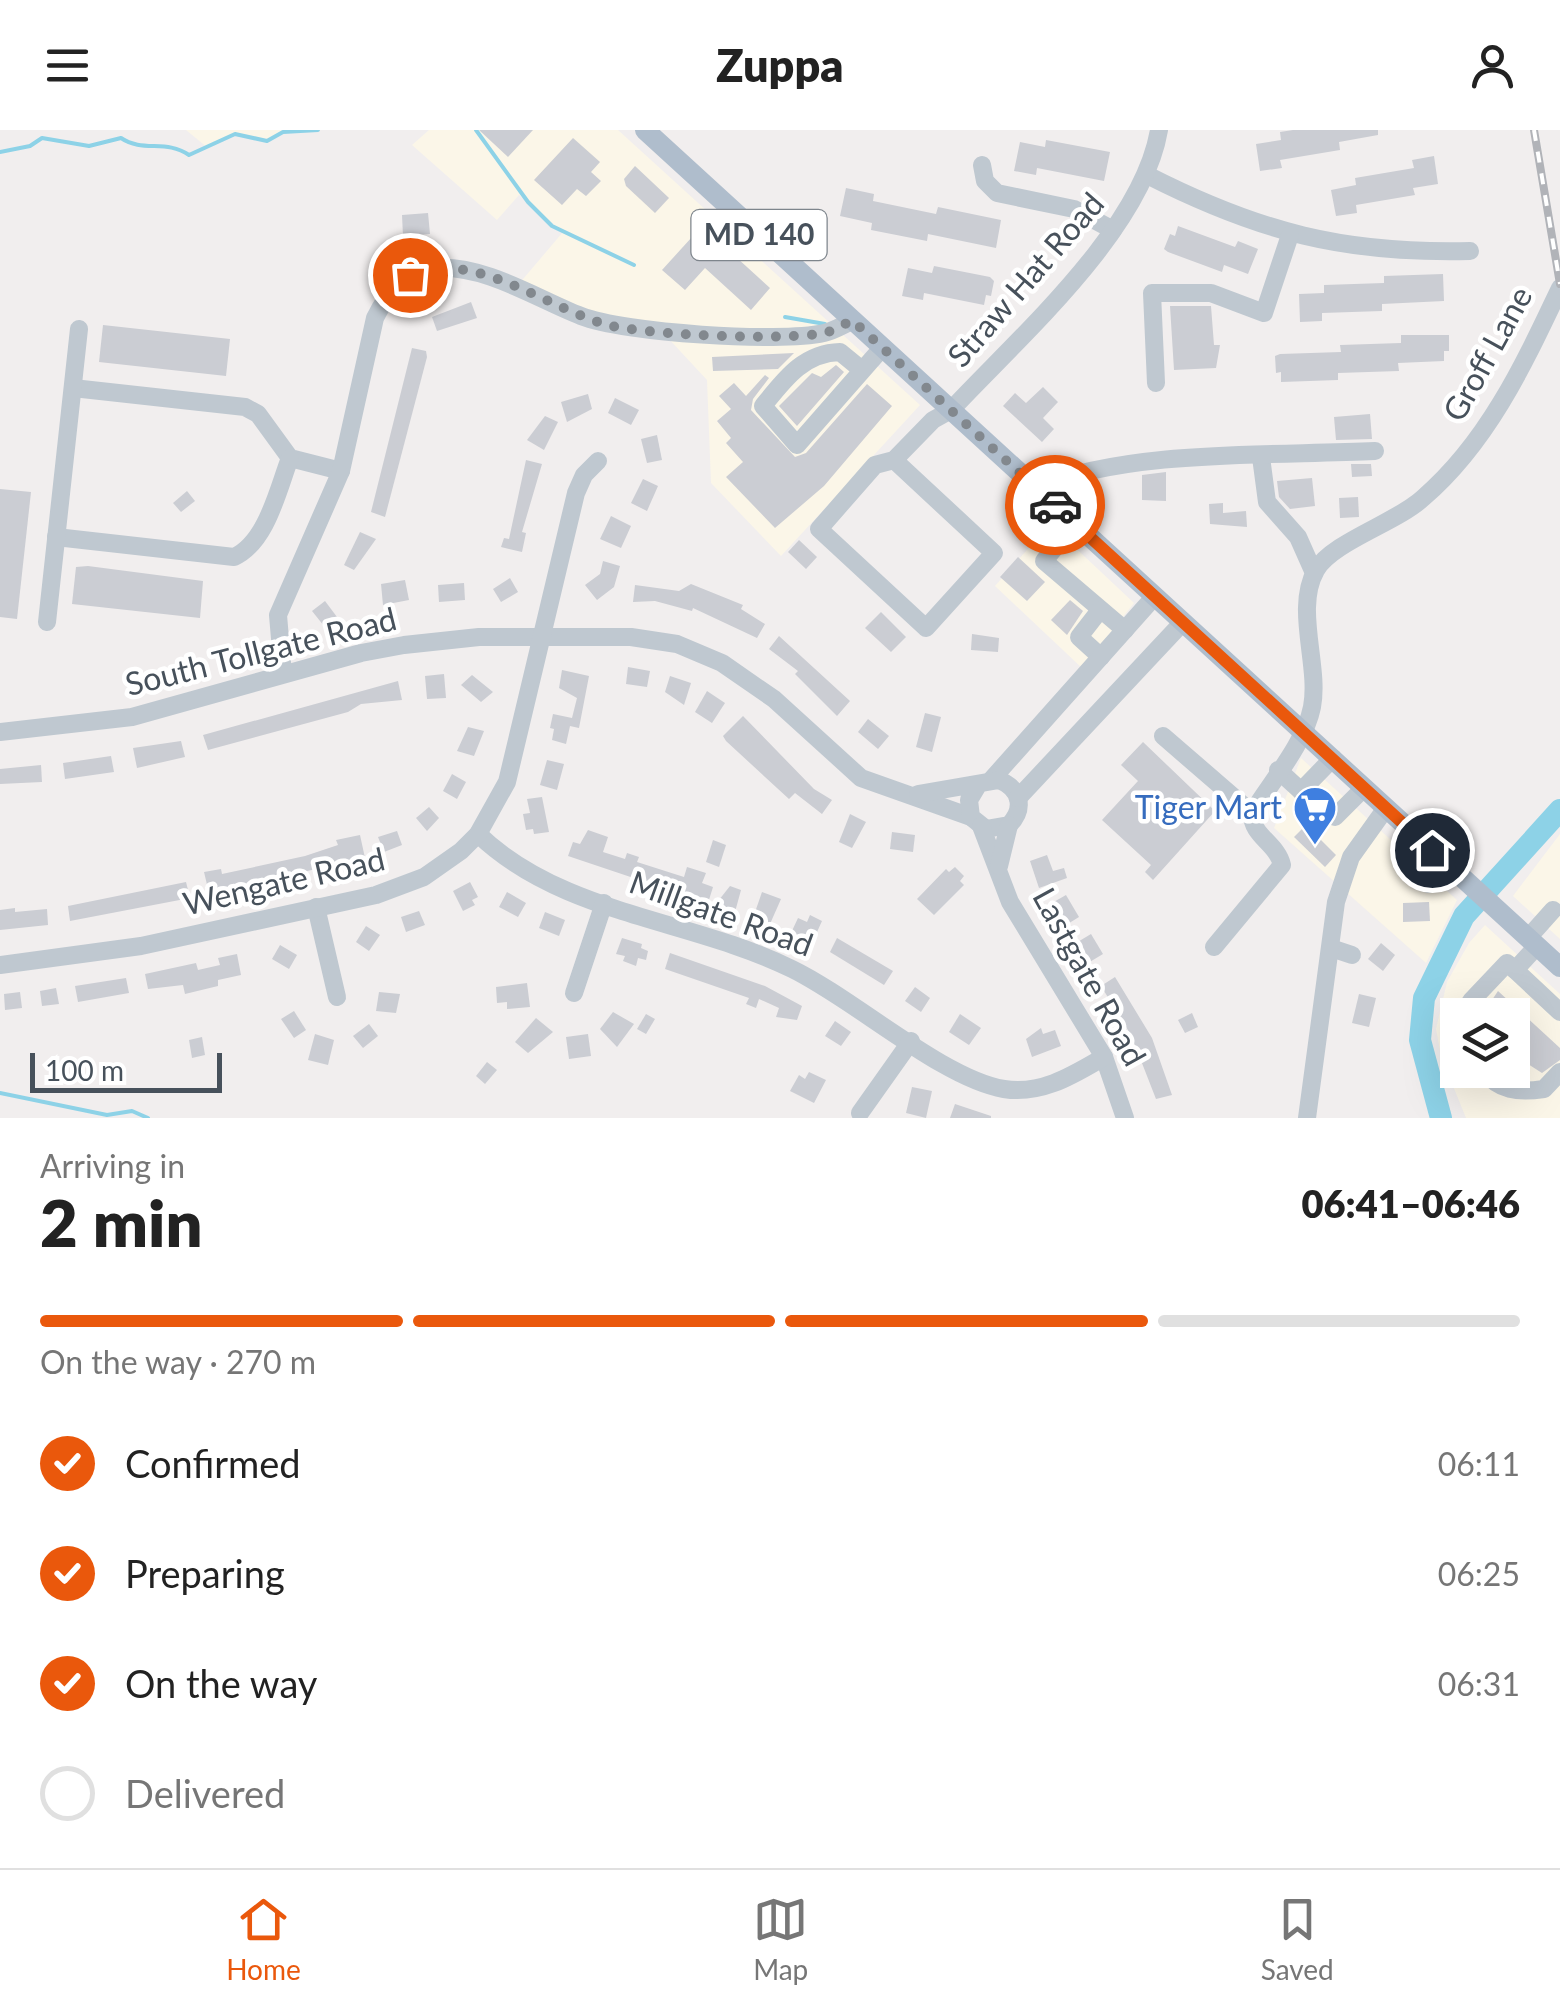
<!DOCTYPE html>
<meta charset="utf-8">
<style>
body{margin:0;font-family:Lato,sans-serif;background:#f6f6f6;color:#222;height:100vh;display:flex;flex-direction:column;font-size:38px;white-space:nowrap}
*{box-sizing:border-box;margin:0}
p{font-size:32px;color:#767676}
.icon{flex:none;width:55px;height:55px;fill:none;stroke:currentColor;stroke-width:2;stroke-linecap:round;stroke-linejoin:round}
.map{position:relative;height:988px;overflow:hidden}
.panel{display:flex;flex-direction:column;background:#fff;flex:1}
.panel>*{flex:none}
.fabs{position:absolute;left:1440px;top:868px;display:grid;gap:20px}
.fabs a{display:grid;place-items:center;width:90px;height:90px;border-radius:0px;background:#fff;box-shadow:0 10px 40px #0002;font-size:50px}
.scale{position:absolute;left:30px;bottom:25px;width:192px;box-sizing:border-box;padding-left:10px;border:5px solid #47515b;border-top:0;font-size:28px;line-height:35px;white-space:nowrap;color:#47515b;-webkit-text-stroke:8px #fff;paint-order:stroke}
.pin{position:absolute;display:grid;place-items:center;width:85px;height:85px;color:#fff;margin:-42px;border:5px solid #fff;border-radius:50%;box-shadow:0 2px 10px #0007}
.courier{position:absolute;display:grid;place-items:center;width:100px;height:100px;margin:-50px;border:8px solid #ea580c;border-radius:50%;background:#fff;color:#222;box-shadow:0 2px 12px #0007}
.head em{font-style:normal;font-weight:800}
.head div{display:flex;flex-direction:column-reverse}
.head{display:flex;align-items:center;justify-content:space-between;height:170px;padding:0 40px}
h1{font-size:65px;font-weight:800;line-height:75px}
.bar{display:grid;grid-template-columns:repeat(4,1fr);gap:15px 10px;align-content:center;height:120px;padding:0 40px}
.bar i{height:12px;border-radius:8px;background:#e0e0e0}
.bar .current{background:#ea580c}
.bar p{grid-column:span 4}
ol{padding:0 40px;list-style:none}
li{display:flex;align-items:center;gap:30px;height:110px}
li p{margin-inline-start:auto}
li .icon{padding:10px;border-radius:50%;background:#ea580c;color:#fff;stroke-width:4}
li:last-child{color:#767676}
li i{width:55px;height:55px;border:5px solid #e0e0e0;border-radius:50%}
header{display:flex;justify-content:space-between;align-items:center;height:130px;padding:0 40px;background:#fff;font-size:45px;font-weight:800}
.tab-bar{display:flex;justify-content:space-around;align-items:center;height:140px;border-top:2px solid #e0e0e0;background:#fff;font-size:28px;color:#767676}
.tab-bar a{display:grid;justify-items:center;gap:5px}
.tab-bar .current{color:#ea580c}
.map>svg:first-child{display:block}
.commercial{fill:#fbf6e8;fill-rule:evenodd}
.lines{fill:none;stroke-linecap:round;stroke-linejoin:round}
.stream{stroke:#8dd2e7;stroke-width:4}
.river{stroke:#8dd2e7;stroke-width:22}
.building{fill:#cbcdd3}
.minor{stroke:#bfc8d0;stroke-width:18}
.major{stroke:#afbdcc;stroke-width:20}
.rail-casing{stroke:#b1b3b8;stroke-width:8}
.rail{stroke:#fff;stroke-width:4;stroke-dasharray:11;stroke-linecap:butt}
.done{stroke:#82888e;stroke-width:10;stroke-dasharray:0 18}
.route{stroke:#ea580c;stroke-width:12}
.labels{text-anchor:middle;stroke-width:9;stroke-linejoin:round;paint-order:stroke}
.shield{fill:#fff;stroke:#7e858c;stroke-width:2.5}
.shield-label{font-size:30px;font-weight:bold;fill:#47515b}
.street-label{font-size:32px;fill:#47515b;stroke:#fff}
.shop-label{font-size:32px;fill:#366cbe;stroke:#fff;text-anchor:end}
</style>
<header><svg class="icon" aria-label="menu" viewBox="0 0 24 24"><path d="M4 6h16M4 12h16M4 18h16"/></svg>Zuppa<svg class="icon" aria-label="person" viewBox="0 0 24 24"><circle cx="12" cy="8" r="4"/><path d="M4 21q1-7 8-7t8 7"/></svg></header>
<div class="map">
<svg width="1560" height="988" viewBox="0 0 1560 988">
<rect width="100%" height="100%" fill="#f1eeee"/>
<g class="commercial">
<polygon points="186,0 318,0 282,2 267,11 235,4 208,18"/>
<polygon points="429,0 618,0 920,275 781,426 711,353 707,250 655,194 612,191 518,155 563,102 519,65 497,90 412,15"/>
<polygon points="1050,394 1134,473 1082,538 995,456"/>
<polygon points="1301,628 1457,770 1426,833 1274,698"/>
<polygon points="1560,704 1560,809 1513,766"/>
<path d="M 1485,795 L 1560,864 L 1560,988 L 1466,988 L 1441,926 L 1436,899 L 1447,852 L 1469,813 ZM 1458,885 L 1512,885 L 1512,940 L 1458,940 Z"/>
</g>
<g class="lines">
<g class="stream">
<polyline points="476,0 528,72 552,96 634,135"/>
<path d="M 0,22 L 30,16 L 42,8 L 89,16 L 121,8 C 143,23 166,9 189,25 L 235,4 L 267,11 L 283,2 L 318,0"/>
<polyline points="785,187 825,194"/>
<polyline points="0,963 107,985 132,981 148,988"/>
</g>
<polyline class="river" points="1441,988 1420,910 1424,868 1464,786 1560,680"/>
</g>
<g class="building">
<polygon points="479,0 533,0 508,27"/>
<polygon points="1293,0 1378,0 1378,5 1339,12 1340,20 1280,30 1282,38 1260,41 1256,14 1281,10 1280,2"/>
<polygon points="573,8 600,32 591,42 601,51 586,66 577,59 562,75 534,50"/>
<polygon points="1046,10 1110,22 1104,51 1037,38 1036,45 1014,41 1020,12 1045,17"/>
<polygon points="1434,26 1438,54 1413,58 1415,65 1356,75 1357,83 1336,86 1331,60 1356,55 1355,48 1414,38 1412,30"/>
<polygon points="635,36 669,68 655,83 626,56 624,49"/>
<polygon points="846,58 874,64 873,71 936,84 938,77 1001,90 996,118 928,104 927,111 871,100 872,93 840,86"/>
<polygon points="428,83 430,104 403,106 402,85"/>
<polygon points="702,96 770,158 751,180 705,138 685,160 662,140"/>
<polygon points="1178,96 1235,117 1238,111 1258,119 1248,144 1224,135 1222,142 1168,122 1164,119 1170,104 1175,106"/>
<polygon points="934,136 990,147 994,151 991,166 986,165 984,175 924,163 923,170 902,166 908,138 932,143"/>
<polygon points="1443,144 1444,171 1382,174 1382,181 1322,183 1322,191 1300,192 1299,164 1324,163 1324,155 1384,153 1384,146"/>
<polygon points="471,172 477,188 437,201 432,187"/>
<polygon points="1170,176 1211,176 1214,215 1220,215 1216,238 1174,240"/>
<polygon points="103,195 230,209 226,246 99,232"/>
<polygon points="1401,205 1449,205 1449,221 1444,221 1444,231 1398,233 1399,241 1338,243 1338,250 1281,252 1281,242 1276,243 1275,226 1280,224 1341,222 1340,215 1401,213"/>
<polygon points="412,218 426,221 427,227 385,387 371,382"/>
<polygon points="794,223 778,239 713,241 712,227"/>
<polygon points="836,235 844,242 797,296 779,276 812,243 821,247"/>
<polygon points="765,245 769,248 753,269 751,280 795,327 806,323 867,254 892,276 824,356 775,398 726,347 743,332 726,313 731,308 717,291 731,279 719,266 734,253 746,266"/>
<polygon points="1043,257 1058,272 1043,288 1054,299 1042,312 1003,276 1015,263 1026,273"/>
<polygon points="588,264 592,279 567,292 561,272"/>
<polygon points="615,268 639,280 631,295 608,283"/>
<polygon points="1370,284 1372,309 1336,310 1334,287"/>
<polygon points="545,286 558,292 544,320 527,310"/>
<polygon points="657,305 662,330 647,333 641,309"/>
<polygon points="526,330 542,334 522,402 526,403 522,422 501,417 504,408 509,409"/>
<polygon points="1351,334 1371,334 1372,346 1352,347"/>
<polygon points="1166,342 1166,371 1142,370 1142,345"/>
<polygon points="1312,348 1315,376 1290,379 1279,367 1277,351"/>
<polygon points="643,349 658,356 647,381 631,373"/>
<polygon points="0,359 31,362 17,489 0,487"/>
<polygon points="187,361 195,371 181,382 173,373"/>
<polygon points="1358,367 1359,387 1340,388 1339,368"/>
<polygon points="1223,373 1223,383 1246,381 1247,397 1210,394 1209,374"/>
<polygon points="611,386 631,396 621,418 600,409"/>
<polygon points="360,402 376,409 354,440 344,435"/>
<polygon points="799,410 817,427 806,439 788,422"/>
<polygon points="1018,427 1045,452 1027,471 1000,447"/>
<polygon points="603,431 620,436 614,457 597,470 585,455 600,444"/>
<polygon points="88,436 203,451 200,488 72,474 76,437"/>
<polygon points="510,448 518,462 501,472 493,459"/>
<polygon points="405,450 409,470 383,475 381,454"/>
<polygon points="464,453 465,470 439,472 438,455"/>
<polygon points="691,454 743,475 741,479 765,494 757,508 693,478 692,481 655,471 633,472 635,455 679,461"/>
<polygon points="1070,470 1083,481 1067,505 1051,490"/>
<polygon points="325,471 337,487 324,496 312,481"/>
<polygon points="881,482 906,507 891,522 865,498"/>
<polygon points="972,504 999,508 998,522 971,520"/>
<polygon points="779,506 850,571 837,586 795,544 798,541 769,519"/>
<polygon points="628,537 650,541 647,557 626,554"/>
<polygon points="562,540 589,546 579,598 570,596 566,614 552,610 554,599 550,598 553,584 572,588 577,568 559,558"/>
<polygon points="444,544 446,568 427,569 425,546"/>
<polygon points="472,545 493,562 481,572 461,555"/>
<polygon points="670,546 691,553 684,575 665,562"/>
<polygon points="398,551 402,570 361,574 348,582 208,620 203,605"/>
<polygon points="707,561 725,573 712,593 695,582"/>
<polygon points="925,583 941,587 932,622 916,617"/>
<polygon points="743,586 814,659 832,670 822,684 795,663 789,669 726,611 723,606"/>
<polygon points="868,589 889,606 878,619 858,602"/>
<polygon points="468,597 484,601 474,626 457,621"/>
<polygon points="181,611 185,627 137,638 133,618"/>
<polygon points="1143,612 1215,681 1153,750 1145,742 1151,735 1102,690 1138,651 1121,635"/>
<polygon points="111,626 114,642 65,649 63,633"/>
<polygon points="547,630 564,634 557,660 540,655"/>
<polygon points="41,635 42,652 0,654 0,639"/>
<polygon points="452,644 466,652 457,669 443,661"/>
<polygon points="542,667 549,702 534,704 533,699 526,700 523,684 530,683 527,669"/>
<polygon points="429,677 439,688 427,701 416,688"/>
<polygon points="850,684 866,692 852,718 839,712"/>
<polygon points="1306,695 1336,725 1325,737 1294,707"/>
<polygon points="588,700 608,707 603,722 625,729 627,723 639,727 637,732 684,747 687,737 706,743 702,753 713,757 708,773 568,726 573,712 580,714"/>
<polygon points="397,701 402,715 384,722 378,707"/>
<polygon points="892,702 915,705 913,722 890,719"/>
<polygon points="360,705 365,728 209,763 204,742 221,739 222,744 305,726 338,715 336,710"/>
<polygon points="713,710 726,715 719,737 706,732"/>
<polygon points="1047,725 1053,741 1064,738 1067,748 1039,758 1030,731"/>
<polygon points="955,737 964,746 960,751 964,755 934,785 917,769 946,739 949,742"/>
<polygon points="186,752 190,768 70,791 68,776"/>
<polygon points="470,752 478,767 472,770 475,775 463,781 453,761"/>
<polygon points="730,756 741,760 735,782 715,775"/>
<polygon points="507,762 526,773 518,787 499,777"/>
<polygon points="762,762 781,769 770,794 753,788"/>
<polygon points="1066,765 1079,787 1066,795 1052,773"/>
<polygon points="1429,772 1430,791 1403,792 1403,773"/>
<polygon points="15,778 15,782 47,779 48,795 0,800 0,780"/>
<polygon points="419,781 425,795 406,802 401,787"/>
<polygon points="545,782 565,790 559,806 539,798"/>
<polygon points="810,785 822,791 812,813 791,803 798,788 807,792"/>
<polygon points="366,796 380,805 369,821 356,812"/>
<polygon points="1091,804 1103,824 1088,833 1076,813"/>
<polygon points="622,808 642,814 641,818 648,821 646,830 638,828 636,836 623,831 625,826 616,824"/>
<polygon points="837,808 893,841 884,855 830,822"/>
<polygon points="1381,813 1395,825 1383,841 1368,829"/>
<polygon points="280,815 297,825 289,839 272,829"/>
<polygon points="670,823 765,856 802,876 797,890 776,887 779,878 759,869 756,878 746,874 749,868 665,839"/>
<polygon points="237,824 241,845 218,850 218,856 185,864 183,855 148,859 145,844 196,833 198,840 220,835 218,828"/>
<polygon points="1115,847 1152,908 1172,965 1156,969 1131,905 1101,856"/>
<polygon points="126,848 129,863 78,872 75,856"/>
<polygon points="527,853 530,877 507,879 507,872 497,873 496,857"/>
<polygon points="915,857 930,868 921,882 905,871"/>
<polygon points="56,858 59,874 42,876 40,861"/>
<polygon points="1498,861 1560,918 1560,930 1542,943 1512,924 1512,885 1484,882"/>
<polygon points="20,862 22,878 5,880 4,864"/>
<polygon points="379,862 400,864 396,883 376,881"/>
<polygon points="1359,864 1376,868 1369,897 1352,893"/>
<polygon points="294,881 306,900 294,908 281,889"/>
<polygon points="613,882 634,894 617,917 600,899"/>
<polygon points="1192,883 1198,897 1185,903 1178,890"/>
<polygon points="646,884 655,889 646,904 637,899"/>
<polygon points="960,884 981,898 969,915 949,902"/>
<polygon points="536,888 553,902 528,923 515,912"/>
<polygon points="835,891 851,902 841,916 825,906"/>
<polygon points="369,894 378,906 363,918 353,906"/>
<polygon points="1041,898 1043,904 1055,900 1061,916 1032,927 1026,909"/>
<polygon points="315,904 334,910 328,935 308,930"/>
<polygon points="588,904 591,926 569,929 566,907"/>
<polygon points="202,907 205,925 192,928 189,910"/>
<polygon points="487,932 497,940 485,954 476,946"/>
<polygon points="809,942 826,950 814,973 790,961 799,945 805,949"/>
<polygon points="912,957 932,961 926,988 906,983"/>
<polygon points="955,974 991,986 991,988 950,988"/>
</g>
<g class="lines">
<g class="minor">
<polyline points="982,35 985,51 997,63 1074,79 1113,100"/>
<path d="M 1147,45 C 1259,102 1344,124 1470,121"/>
<path d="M 862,240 L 840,222 C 803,223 784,250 763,276 L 797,315 L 882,218"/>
<polyline points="1156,253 1152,163 1211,163 1264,183 1290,105"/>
<polyline points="73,258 245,277 258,284 290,328 341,341"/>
<polyline points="1261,327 1267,372 1298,407 1314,443"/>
<path d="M 894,330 L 994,423 L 926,498 L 819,399 L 875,335 L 894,330 L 933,290 L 951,280 C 1020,206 1142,100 1159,0"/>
<path d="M 1037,357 C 1132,319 1271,326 1375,321"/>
<polyline points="1075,393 1044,431 1125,500"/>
<path d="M 56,407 L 234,427 C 267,412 278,359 290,328"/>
<polyline points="1100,480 1079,507 1101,527"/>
<polyline points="47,492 79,199"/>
<path d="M 283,544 L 278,485 L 341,341 L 375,188 C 388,162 405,139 436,138 C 486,135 537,169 581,186 C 625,203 778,213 824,203 C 834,201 843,195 852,191"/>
<polyline points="0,602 132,587 361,523 404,515 479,507 631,507 677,514 722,533 774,569 861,648 971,687"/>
<polyline points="1163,606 1252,683"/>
<polyline points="1278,640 1312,671"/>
<polyline points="992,649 1155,466"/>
<polyline points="1301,661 1333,628"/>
<path d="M 918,664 L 999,650 C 1021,659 1025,679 1009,695 L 986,699 L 971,687 L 969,670 L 978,655"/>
<polyline points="1018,668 1183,492"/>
<polyline points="1325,683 1335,687 1364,658"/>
<polyline points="981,696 1010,772 1104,927 1125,988"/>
<path d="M 478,704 C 562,785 691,789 792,839 C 854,869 943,949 1004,959 C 1042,965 1073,945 1104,927"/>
<polyline points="1403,721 1416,705"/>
<polyline points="999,736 1009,695"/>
<polyline points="1428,754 1449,735"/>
<polyline points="316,777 337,867"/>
<polyline points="1528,808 1553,780"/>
<polyline points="1537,816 1515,840 1560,882"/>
<path d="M 1214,817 L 1282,735 C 1277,713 1251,706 1252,683 C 1271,652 1305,613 1312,577 C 1320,535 1294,479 1316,440 C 1332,412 1396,393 1423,368 C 1488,312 1524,234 1560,158"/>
<polyline points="1331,818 1352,825"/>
<polyline points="0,835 141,816 376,765 424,747 461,721 478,704 507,652 576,363 584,345 598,331"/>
<polyline points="574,863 604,773"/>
<polyline points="1471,885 1471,871 1507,833 1515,840"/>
<path d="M 1483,940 C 1499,961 1518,963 1544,959 L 1560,942"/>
<polyline points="860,983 911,911"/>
<polyline points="1307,988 1336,772 1351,727 1386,678"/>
</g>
<polyline class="major" points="645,0 1560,837"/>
<defs>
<polyline id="rail" points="1534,0 1560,154"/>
</defs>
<use href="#rail" class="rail-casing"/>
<use href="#rail" class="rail"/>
</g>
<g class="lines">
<path class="done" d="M 410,145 C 473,118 548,179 608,195 C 645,205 787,211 824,203 C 834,201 843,195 852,190 L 1055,375"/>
<polyline class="route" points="1055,375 1432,720"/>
</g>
<defs>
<symbol id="supermarket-pin" viewBox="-11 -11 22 30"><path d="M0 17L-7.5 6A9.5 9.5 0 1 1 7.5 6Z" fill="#3f7fe0" stroke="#fff"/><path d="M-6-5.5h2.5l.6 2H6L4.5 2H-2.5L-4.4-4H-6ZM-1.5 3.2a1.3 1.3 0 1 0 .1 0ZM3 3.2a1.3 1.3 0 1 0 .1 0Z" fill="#fff"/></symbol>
</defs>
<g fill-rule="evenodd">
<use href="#supermarket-pin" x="1290" y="653" width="50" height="68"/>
</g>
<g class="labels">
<rect class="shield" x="691.5" y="80" width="135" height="50" rx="8"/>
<g class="shield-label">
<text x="759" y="115">MD 140</text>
</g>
<g class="street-label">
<text transform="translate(1026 150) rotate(-49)" y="11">Straw Hat Road</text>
<text transform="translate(1488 224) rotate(-61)" y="11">Groff Lane</text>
<text transform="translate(261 522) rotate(-14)" y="11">South Tollgate Road</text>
<text transform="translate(284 752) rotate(-13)" y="11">Wengate Road</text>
<text transform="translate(721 784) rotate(20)" y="11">Millgate Road</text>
<text transform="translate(1089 847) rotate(61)" y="11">Lastgate Road</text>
</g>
<g class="shop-label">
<text x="1282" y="689">Tiger Mart</text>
</g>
</g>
</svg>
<div class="fabs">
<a><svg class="icon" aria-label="layers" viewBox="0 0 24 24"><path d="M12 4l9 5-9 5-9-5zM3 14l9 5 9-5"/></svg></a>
</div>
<div class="scale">100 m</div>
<div class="pin" style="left:410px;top:145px;background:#ea580c"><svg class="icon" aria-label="bag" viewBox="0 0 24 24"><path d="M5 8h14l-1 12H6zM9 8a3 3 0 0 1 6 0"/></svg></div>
<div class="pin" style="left:1432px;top:720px;background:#1f2937"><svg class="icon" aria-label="home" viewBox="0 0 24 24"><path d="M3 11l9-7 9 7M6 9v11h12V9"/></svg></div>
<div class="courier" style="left:1055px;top:375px"><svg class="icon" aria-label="car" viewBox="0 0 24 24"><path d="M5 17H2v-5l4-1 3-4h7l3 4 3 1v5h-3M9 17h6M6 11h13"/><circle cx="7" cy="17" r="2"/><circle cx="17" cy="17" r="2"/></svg></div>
</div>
<section class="panel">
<div class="head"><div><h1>2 min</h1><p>Arriving in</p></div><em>06:41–06:46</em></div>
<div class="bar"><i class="current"></i><i class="current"></i><i class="current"></i><i></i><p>On the way · 270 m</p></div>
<ol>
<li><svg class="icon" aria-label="check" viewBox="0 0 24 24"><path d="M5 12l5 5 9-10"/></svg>Confirmed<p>06:11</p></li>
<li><svg class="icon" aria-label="check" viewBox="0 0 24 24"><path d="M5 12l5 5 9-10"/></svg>Preparing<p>06:25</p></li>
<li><svg class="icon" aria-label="check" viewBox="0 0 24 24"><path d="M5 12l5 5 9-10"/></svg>On the way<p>06:31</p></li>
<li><i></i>Delivered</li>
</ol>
</section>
<nav class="tab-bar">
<a class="current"><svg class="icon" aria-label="home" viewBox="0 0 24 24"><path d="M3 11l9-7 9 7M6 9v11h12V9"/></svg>Home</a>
<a><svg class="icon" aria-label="map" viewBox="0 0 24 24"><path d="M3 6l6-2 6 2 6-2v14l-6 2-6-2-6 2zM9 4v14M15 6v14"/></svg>Map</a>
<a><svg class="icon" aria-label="saved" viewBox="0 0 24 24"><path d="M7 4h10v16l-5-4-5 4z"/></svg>Saved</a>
</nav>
